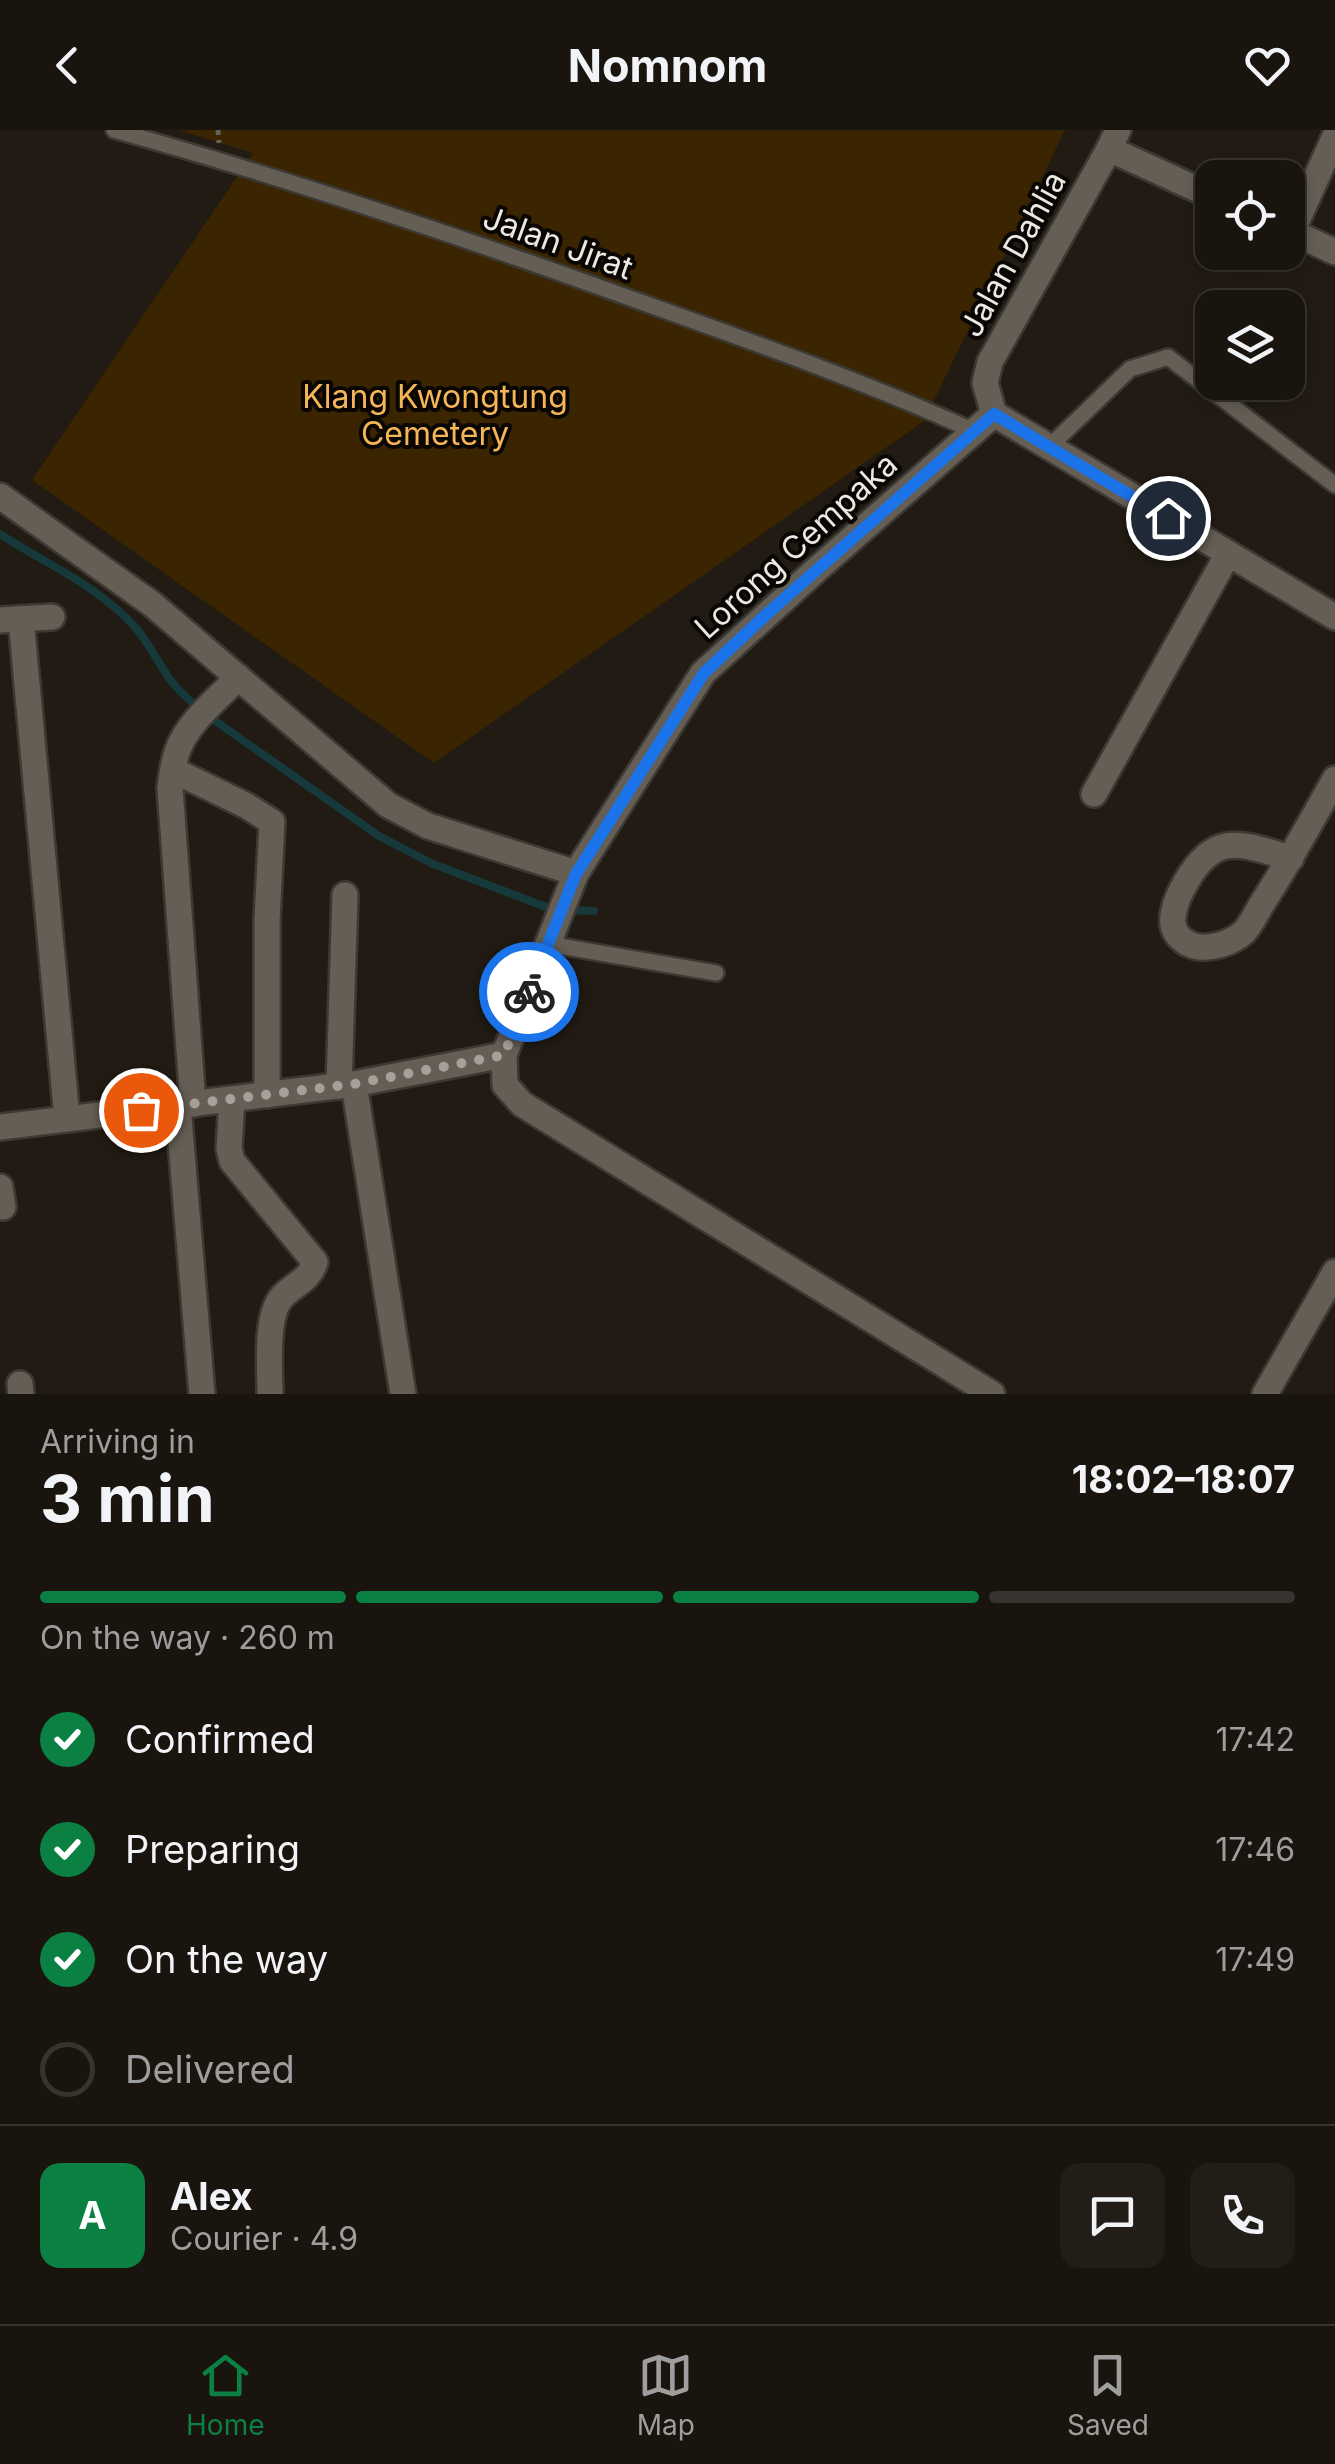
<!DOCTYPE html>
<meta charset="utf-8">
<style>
body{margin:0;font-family:Inter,sans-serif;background:#221d17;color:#f1f3f6;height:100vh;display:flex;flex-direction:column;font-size:38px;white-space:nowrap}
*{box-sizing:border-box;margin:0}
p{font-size:32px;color:#9f9e9e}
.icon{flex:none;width:55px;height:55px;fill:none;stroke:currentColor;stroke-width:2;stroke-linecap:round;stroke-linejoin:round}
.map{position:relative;height:1264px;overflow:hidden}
.sheet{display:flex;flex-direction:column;background:#19140e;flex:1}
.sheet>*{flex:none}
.controls{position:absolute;left:1195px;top:30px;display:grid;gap:20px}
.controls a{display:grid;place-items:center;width:110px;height:110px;border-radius:20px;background:#19140e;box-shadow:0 5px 15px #0003,0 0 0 2px #37332e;font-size:50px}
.pin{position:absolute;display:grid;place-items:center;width:85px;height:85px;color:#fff;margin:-42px;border:5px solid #fff;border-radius:50%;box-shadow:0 2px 10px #0007}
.courier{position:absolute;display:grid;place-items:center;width:100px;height:100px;margin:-50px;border:8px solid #1a73e8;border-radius:50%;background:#fff;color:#222;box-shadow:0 2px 12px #0007}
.summary em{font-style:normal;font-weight:700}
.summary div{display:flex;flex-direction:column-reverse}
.summary{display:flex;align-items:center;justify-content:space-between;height:170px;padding:0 40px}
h1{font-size:65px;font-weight:700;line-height:75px}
.bar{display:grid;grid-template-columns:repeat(4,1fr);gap:15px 10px;align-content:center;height:120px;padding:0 40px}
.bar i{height:12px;border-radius:8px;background:#37332e}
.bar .selected{background:#0b8043}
.bar p{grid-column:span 4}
.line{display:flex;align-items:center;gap:25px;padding:0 40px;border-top:2px solid #37332e}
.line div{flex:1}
.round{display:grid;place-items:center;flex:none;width:105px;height:105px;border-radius:20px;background:#221d17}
ol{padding:0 40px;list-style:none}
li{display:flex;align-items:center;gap:30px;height:110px}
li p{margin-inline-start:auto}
li .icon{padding:10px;border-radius:50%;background:#0b8043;color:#fff;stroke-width:4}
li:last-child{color:#9f9e9e}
li i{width:55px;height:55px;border:5px solid #37332e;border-radius:50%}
header{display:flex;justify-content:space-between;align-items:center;height:130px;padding:0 40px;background:#19140e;font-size:45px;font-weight:700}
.tab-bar{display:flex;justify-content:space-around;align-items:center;height:140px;border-top:2px solid #37332e;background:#19140e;font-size:28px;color:#9f9e9e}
.tab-bar a{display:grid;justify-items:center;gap:5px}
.tab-bar .selected{color:#0b8043}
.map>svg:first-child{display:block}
.green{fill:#3b2500}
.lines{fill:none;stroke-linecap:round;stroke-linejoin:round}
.stream{stroke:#163a3c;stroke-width:8}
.lane-casing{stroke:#3c3833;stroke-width:20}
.street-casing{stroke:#3c3833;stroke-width:30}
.secondary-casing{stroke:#3c3833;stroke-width:30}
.path{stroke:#656059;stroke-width:5;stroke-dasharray:5 5;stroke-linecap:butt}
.lane{stroke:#655e55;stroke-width:15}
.street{stroke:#655e55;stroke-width:25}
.secondary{stroke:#655e55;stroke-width:25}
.done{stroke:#a5a09a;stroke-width:10;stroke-dasharray:0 18}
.route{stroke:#1a73e8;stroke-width:12}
.labels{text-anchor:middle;stroke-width:8;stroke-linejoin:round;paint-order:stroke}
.street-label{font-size:32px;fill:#ece8e2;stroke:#090604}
.park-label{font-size:32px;fill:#f6b658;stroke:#090604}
</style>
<header><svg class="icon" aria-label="back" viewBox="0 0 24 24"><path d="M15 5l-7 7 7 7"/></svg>Nomnom<svg class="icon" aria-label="heart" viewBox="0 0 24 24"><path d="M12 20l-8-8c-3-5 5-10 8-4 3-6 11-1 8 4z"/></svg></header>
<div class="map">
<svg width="1335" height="1264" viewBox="0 0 1335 1264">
<rect width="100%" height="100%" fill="#211b13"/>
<polygon class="green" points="178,0 1065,0 924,291 434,633 32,350 253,23"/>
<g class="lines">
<g class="stream">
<path d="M 0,404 C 46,434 97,455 134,496 C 148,511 157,531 169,548 C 181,565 198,577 214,590 L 379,706 L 433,734 L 554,780"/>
<polyline points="568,780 594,781"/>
</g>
<defs>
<g id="lane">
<path d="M 114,0 C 287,48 458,106 627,167 C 744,209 861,250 974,301"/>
<polyline points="1048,318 1130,239 1168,227 1335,355"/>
<polyline points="548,814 716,843"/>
</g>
<g id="street">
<polyline points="1109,19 1212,66"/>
<polyline points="1288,100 1335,122"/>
<polyline points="1292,102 1335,6"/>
<polyline points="0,366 152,474 388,675 428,696 576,743"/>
<polyline points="21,489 67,989"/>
<polyline points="0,490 52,487"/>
<polyline points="173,640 247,676 272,692 267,790 267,965"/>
<polyline points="1094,664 1228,424"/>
<path d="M 1291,728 C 1243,715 1216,699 1186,752 C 1179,764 1171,780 1173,795 C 1175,805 1184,813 1194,816 C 1210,820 1232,813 1244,802 C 1252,794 1258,779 1265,769 C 1290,730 1312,690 1335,649"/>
<polyline points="354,954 403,1264"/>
<polyline points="339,956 345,765"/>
<path d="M 232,969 L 229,1018 L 232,1031 L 315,1132 C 310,1150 294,1154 282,1167 C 265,1186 270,1239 270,1264"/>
<path d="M 193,974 L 170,658 C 172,644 173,630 179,617 C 191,589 218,569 238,547"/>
<polyline points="178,976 202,1264"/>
<polyline points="0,997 354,954 504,925"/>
<polyline points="0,1057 3,1077"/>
<polyline points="20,1254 21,1264"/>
<polyline points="992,1264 522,974 505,955 504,925 576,743 703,543 815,441 994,284"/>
<polyline points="1265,1264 1335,1142"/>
</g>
<polyline id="secondary" points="1118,0 1109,19 990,232 985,253 994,284 1335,487"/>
</defs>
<use href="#lane" class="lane-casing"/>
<use href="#street" class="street-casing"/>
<use href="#secondary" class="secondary-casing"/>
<polyline class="path" points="218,0 219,13"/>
<use href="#lane" class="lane"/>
<use href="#street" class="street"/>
<use href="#secondary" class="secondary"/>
</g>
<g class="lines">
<polyline class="done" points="141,980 354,954 504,925 529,862"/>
<polyline class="route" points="529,862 576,744 704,543 768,483 994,284 1168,388"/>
</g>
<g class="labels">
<g class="street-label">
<text transform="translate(558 113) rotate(20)" y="11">Jalan Jirat</text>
<text transform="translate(1013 124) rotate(-61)" y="11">Jalan Dahlia</text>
<text transform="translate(796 416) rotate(-42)" y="11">Lorong Cempaka</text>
</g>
<g class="park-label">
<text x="435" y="278">Klang Kwongtung<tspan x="435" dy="37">Cemetery</tspan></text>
</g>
</g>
</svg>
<div class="controls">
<a><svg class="icon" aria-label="locate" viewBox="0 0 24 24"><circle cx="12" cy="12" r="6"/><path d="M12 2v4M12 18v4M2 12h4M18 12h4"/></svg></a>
<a><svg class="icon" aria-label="layers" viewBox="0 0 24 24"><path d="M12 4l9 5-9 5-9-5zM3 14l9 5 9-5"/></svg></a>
</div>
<div class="pin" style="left:141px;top:980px;background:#ea580c"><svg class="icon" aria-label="bag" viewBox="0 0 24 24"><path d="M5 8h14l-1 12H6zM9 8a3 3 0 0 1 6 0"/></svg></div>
<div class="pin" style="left:1168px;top:388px;background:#1f2937"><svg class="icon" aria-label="home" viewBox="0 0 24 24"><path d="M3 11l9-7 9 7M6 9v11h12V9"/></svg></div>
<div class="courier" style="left:529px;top:862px"><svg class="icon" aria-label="bike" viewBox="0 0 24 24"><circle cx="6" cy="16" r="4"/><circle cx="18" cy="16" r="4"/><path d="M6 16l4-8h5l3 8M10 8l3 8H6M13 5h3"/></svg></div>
</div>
<section class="sheet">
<div class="summary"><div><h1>3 min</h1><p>Arriving in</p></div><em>18:02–18:07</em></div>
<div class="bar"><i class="selected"></i><i class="selected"></i><i class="selected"></i><i></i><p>On the way · 260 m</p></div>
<ol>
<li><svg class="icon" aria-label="check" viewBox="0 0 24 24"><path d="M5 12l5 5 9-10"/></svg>Confirmed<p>17:42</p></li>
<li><svg class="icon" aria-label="check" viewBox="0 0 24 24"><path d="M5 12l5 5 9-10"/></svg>Preparing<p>17:46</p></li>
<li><svg class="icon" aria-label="check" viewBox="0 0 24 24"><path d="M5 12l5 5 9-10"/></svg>On the way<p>17:49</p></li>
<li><i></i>Delivered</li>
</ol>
<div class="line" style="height:180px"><b class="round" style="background:#0b8043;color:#fff">A</b><div><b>Alex</b><p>Courier · 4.9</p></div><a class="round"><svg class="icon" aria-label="chat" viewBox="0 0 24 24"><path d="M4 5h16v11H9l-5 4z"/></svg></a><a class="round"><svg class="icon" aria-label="phone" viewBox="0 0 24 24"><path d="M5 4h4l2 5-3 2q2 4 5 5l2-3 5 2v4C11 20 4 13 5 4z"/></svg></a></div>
</section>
<nav class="tab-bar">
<a class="selected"><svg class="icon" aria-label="home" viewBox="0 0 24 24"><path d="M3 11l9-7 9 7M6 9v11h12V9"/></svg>Home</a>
<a><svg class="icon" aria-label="map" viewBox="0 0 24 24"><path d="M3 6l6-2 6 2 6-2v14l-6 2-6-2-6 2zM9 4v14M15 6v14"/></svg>Map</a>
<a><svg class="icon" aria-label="saved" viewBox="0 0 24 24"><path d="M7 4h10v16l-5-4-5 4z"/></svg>Saved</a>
</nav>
